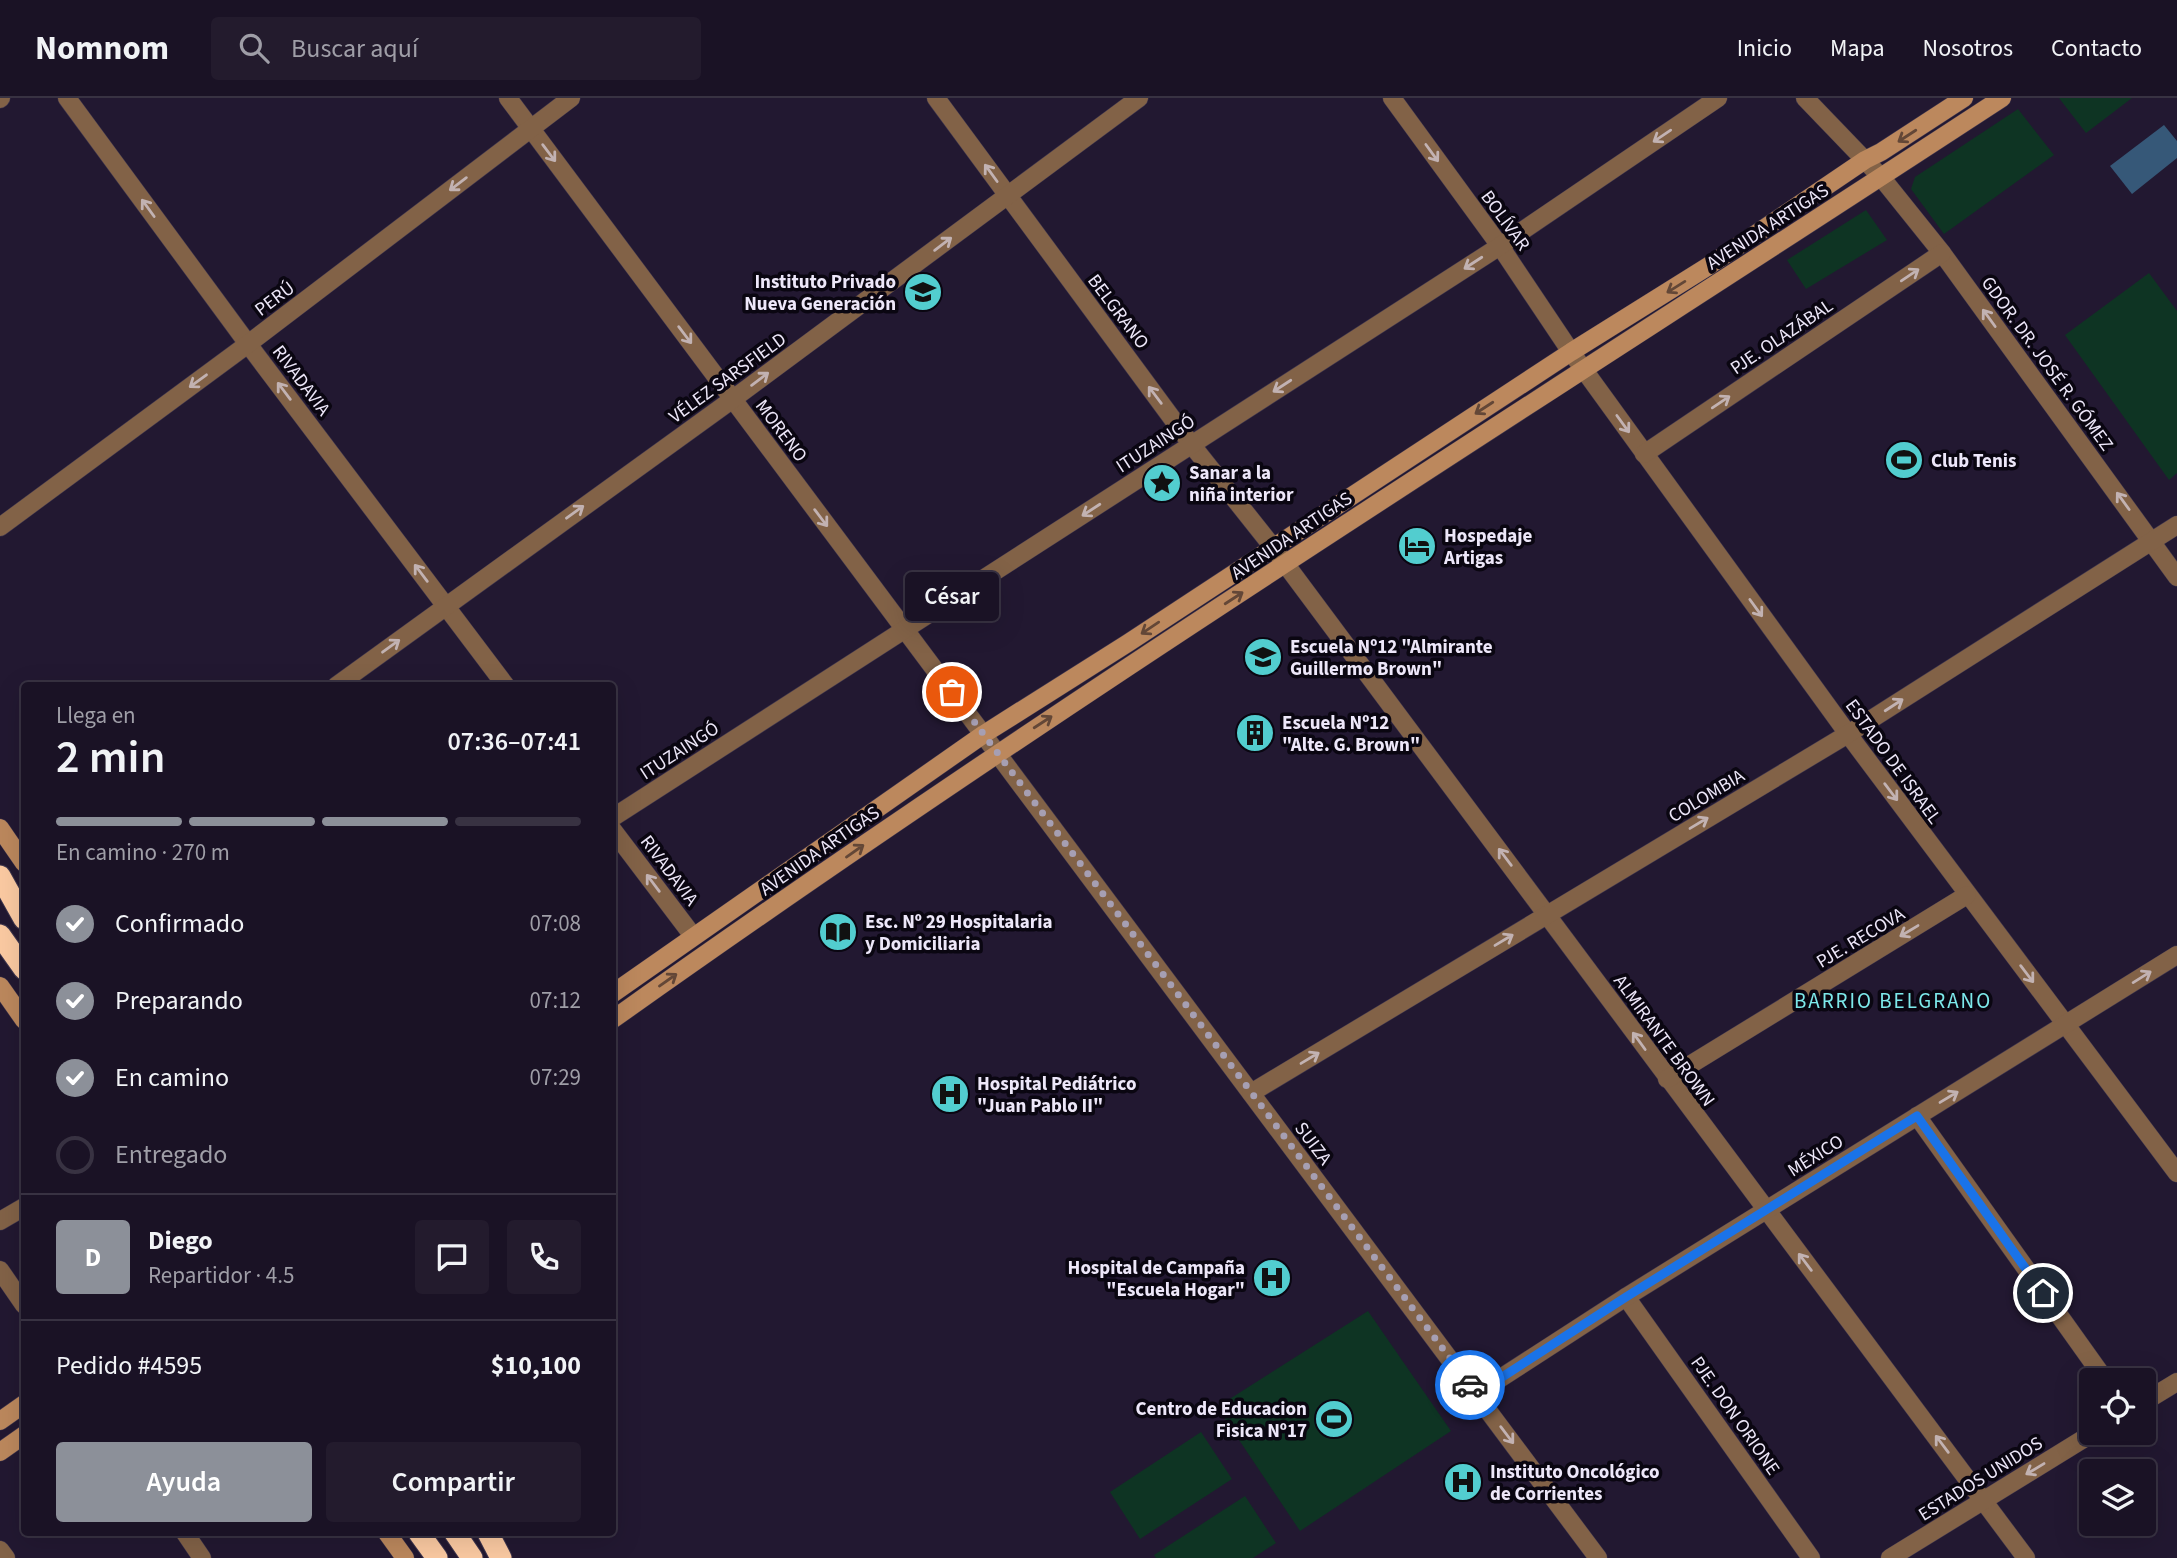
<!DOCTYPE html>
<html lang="es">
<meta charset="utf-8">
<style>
body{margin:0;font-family:"Source Sans 3",sans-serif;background:#231b2d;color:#f1f3f6;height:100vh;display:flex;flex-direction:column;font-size:26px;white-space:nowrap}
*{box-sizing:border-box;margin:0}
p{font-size:23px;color:#9f9ea7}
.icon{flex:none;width:38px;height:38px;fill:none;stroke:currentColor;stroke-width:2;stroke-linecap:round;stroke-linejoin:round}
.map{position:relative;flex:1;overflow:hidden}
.panel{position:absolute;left:21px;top:584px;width:595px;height:854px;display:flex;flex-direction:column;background:#1a1225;border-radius:7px;box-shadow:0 7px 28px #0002,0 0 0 2px #383242}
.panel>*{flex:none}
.controls{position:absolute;left:2079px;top:1270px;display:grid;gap:14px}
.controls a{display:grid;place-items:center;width:77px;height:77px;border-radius:7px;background:#1a1225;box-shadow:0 7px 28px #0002,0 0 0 2px #383242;font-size:35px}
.pin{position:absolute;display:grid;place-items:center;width:60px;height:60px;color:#fff;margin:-30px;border:4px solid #fff;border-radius:50%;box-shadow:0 2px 7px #0007}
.courier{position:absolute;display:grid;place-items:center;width:70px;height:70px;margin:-35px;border:5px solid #1a73e8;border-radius:50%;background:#fff;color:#222;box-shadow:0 2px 9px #0007}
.bubble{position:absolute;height:49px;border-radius:7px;background:#1a1225;box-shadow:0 7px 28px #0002,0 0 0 2px #383242;font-size:23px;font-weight:600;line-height:49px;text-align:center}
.summary em{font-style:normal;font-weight:600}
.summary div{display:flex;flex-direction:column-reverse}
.summary{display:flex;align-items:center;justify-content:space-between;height:119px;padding:0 35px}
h1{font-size:46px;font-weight:600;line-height:52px}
.bar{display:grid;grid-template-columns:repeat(4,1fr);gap:10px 7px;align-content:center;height:84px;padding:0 35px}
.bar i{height:9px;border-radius:5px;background:#383242}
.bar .on{background:#8c9099}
.bar p{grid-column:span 4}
.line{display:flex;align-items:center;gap:18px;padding:0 35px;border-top:2px solid #383242}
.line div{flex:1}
.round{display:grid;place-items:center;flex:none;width:74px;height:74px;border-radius:7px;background:#231b2d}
ol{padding:0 35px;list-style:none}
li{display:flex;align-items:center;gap:21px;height:77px}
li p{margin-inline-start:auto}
li .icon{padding:7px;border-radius:50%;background:#8c9099;color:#fff;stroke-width:4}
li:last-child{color:#9f9ea7}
li i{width:38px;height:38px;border:4px solid #383242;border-radius:50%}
.primary-button{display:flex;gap:14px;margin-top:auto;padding:14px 35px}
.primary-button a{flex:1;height:80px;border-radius:7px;background:#8c9099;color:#fff;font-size:28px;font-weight:600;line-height:80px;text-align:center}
.primary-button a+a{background:#231b2d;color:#f1f3f6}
header{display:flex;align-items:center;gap:42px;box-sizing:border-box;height:98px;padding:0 35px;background:#1a1225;border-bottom:2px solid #383242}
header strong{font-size:33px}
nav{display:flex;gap:38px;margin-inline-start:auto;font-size:24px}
.search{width:490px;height:63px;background:#231b2d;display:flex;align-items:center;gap:18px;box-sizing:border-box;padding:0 24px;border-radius:7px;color:#9f9ea7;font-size:26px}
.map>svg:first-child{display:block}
.green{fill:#0e3423}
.water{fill:#365878}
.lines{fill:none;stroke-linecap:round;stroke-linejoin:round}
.street-casing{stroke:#3e354d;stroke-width:19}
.secondary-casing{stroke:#3e354d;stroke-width:19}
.highway-casing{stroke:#3e354d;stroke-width:23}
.street{stroke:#826247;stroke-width:18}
.secondary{stroke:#bc885d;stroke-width:18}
.highway{stroke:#fbcaa2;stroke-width:21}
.oneway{stroke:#c2b2b2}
.oneway2{stroke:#634737}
.done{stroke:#a69fb3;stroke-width:7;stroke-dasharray:0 12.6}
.route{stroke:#1a73e8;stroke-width:9}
.labels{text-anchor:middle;stroke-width:7;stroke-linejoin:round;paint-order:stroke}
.street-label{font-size:19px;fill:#ede7f9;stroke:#0a0611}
.poi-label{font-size:19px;font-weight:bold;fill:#ede7f9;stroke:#0a0611;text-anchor:start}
.neighbourhood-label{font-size:21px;letter-spacing:2px;fill:#7de9eb;stroke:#0a0611}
</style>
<header>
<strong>Nomnom</strong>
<div class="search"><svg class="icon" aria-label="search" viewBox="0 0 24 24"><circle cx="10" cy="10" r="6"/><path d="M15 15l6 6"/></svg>Buscar aquí</div>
<nav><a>Inicio</a><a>Mapa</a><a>Nosotros</a><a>Contacto</a></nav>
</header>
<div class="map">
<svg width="2177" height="1460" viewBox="0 0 2177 1460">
<rect width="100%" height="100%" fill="#221831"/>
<g class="green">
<polygon points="2059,0 2132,0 2086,35"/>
<polygon points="2018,11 2054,57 1944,136 1911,91 1915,79"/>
<polygon points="1866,112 1887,142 1806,191 1787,162"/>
<polygon points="2149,175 2177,213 2177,375 2169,382 2065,237"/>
<polygon points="1368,1213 1451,1333 1300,1433 1217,1309"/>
<polygon points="1201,1334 1232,1381 1140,1441 1110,1394"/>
<polygon points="1245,1398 1276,1445 1253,1460 1156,1460 1154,1457"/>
</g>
<polygon class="water" points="2164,27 2177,43 2177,60 2132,96 2110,68"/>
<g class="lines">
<defs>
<g id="street">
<polyline points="67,0 248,246 506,588"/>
<polyline points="508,0 1598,1460"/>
<polyline points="936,0 1191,346 1272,448 2026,1460"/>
<polyline points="1392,0 1500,148 1571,254 1848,636 2177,1075"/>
<polyline points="1805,0 1881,79 1942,155 2177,479"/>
<polyline points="0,1 1,0"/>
<polyline points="1644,356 1942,155"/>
<polyline points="0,429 248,246 571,0"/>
<polyline points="336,588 733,301 1139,0"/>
<polyline points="612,720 1500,148 1718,0"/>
<polyline points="612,731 693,838"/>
<polyline points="1667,981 1967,797"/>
<polyline points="1251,995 1848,636 2177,427"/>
<polyline points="1917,1018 2106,1283"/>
<polyline points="0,1123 24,1109"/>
<polyline points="0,1172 24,1207"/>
<polyline points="1626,1199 1811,1460"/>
<polyline points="1476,1296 1626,1199 2177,857"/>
<polyline points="2144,1304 2177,1284"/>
<polyline points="185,1435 202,1460"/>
<polyline points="0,1452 6,1460"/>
<polyline points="1890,1460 2093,1335"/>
</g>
<g id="secondary">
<polyline points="0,730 24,765"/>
<polyline points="0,888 24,922"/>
<polyline points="612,896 984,636 1128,545 1571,254 1707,169 1865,62 1881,54 1964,0"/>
<path d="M 612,922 C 1066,599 1537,304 2002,0"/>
<polyline points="0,1323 24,1306"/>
<polyline points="0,1354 24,1337"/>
<polyline points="387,1435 405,1460"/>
</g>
<g id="highway">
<polyline points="0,778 24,821"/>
<polyline points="0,837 24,871"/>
<polyline points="419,1435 437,1460"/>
<polyline points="455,1435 472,1460"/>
<polyline points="488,1435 501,1460"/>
</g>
</defs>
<use href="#street" class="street-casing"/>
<use href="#secondary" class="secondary-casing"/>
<use href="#highway" class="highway-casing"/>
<use href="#street" class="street"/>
<use href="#secondary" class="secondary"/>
<use href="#highway" class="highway"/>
</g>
<defs><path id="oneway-shaft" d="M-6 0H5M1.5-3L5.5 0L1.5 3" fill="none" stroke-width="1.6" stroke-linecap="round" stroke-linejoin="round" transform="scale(1.75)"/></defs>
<g class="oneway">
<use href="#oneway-shaft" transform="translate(1662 38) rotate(146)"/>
<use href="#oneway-shaft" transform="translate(549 55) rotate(53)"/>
<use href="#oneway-shaft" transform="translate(1432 55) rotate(54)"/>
<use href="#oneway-shaft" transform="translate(991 75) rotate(-126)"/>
<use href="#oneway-shaft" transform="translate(458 86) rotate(143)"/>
<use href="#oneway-shaft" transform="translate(148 110) rotate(-126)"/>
<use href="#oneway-shaft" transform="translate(943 146) rotate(-37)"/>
<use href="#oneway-shaft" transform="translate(1473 165) rotate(147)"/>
<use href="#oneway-shaft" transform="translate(1910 177) rotate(-34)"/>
<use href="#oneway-shaft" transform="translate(1989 220) rotate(-126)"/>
<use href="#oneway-shaft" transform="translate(685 237) rotate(53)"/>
<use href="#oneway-shaft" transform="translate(760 281) rotate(-37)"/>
<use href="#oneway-shaft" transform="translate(198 283) rotate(144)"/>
<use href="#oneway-shaft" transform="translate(1282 288) rotate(147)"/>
<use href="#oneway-shaft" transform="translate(284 293) rotate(-127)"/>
<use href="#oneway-shaft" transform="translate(1155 297) rotate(-127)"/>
<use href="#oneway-shaft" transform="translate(1721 304) rotate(-34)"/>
<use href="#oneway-shaft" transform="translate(1623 326) rotate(54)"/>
<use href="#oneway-shaft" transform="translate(2123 403) rotate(-126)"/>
<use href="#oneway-shaft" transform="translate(1091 412) rotate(147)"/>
<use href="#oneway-shaft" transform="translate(575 414) rotate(-36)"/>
<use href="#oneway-shaft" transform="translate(821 420) rotate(53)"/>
<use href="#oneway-shaft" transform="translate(421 475) rotate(-127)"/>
<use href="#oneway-shaft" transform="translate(1756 510) rotate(54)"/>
<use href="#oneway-shaft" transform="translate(391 548) rotate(-36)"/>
<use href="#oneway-shaft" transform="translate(1894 607) rotate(-33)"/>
<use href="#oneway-shaft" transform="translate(1891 694) rotate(53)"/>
<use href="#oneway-shaft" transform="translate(1699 725) rotate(-31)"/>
<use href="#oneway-shaft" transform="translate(1505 759) rotate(-127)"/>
<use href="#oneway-shaft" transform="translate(653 785) rotate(-127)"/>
<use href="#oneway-shaft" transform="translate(1909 833) rotate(149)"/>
<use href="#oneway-shaft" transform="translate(1504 842) rotate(-31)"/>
<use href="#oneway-shaft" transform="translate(2027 876) rotate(53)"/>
<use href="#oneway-shaft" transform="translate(2142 879) rotate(-32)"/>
<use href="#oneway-shaft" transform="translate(1639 943) rotate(-126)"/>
<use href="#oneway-shaft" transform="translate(1310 960) rotate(-31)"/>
<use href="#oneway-shaft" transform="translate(1949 999) rotate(-31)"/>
<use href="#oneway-shaft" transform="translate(1805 1164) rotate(-127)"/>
<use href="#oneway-shaft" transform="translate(1507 1337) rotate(53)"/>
<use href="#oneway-shaft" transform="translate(1942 1346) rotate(-127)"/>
<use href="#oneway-shaft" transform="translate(2035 1371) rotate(149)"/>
</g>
<g class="oneway2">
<use href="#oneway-shaft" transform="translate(1907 38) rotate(147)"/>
<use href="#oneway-shaft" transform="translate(1676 189) rotate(148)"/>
<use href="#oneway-shaft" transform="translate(1484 310) rotate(147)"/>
<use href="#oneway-shaft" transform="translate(1234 500) rotate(-33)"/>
<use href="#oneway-shaft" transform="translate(1150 530) rotate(146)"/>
<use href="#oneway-shaft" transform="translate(1043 624) rotate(-33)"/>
<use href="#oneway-shaft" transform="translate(855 753) rotate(-35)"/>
<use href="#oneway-shaft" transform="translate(668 882) rotate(-35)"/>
</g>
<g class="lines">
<polyline class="done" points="952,594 1470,1287"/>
<polyline class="route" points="1470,1287 1476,1296 1626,1199 1917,1018 2043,1195"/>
</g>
<defs>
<symbol id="school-disc" viewBox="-11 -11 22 22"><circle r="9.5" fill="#52cdcf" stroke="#0a0611"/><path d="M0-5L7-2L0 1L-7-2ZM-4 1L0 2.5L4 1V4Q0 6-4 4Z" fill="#111"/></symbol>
<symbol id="stadium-disc" viewBox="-11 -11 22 22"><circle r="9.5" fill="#52cdcf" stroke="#0a0611"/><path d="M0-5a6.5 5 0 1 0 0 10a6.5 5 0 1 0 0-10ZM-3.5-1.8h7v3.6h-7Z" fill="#111"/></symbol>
<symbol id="sight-disc" viewBox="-11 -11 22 22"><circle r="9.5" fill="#52cdcf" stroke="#0a0611"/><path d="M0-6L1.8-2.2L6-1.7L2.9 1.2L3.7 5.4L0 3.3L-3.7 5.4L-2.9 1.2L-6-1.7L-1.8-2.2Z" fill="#111"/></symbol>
<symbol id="hotel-disc" viewBox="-11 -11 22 22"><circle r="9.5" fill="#52cdcf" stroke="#0a0611"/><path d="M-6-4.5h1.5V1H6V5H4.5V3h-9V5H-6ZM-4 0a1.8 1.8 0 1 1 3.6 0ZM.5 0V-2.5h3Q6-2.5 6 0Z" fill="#111"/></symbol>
<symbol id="building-disc" viewBox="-11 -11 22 22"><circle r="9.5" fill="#52cdcf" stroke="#0a0611"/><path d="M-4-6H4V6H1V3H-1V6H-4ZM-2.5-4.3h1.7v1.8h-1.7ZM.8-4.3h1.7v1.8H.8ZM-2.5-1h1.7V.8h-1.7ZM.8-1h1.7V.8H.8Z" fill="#111"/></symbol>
<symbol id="library-disc" viewBox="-11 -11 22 22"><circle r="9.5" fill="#52cdcf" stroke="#0a0611"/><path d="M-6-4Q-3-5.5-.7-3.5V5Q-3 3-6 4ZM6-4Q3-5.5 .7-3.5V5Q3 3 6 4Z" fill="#111"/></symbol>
<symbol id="hospital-disc" viewBox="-11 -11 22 22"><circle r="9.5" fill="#52cdcf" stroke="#0a0611"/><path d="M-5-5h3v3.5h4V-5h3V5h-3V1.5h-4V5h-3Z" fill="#111"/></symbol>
</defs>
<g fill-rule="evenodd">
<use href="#school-disc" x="901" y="172" width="44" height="44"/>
<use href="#stadium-disc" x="1882" y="340" width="44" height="44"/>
<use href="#sight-disc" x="1140" y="363" width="44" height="44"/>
<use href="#hotel-disc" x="1395" y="426" width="44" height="44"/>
<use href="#school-disc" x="1241" y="537" width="44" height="44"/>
<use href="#building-disc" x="1233" y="613" width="44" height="44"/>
<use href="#library-disc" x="816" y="812" width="44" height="44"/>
<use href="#hospital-disc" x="928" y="974" width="44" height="44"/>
<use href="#hospital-disc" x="1250" y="1158" width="44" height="44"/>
<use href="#stadium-disc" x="1312" y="1299" width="44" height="44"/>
<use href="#hospital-disc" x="1441" y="1362" width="44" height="44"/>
</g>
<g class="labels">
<g class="street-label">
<text transform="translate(1506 122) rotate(54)" y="7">BOLÍVAR</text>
<text transform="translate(1767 128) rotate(-33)" y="7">AVENIDA ARTIGAS</text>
<text transform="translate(274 200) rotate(-37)" y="7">PERÚ</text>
<text transform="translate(1119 213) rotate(53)" y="7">BELGRANO</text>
<text transform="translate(1781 238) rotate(-34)" y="7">PJE. OLAZÁBAL</text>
<text transform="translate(2048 265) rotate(54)" y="7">GDOR. DR. JOSÉ R. GÓMEZ</text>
<text transform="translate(727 279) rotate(-36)" y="7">VÉLEZ SARSFIELD</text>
<text transform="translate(302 282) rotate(53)" y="7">RIVADAVIA</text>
<text transform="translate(782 332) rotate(53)" y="7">MORENO</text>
<text transform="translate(1155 345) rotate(-33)" y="7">ITUZAINGÓ</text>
<text transform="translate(1291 437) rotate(-34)" y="7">AVENIDA ARTIGAS</text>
<text transform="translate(679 652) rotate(-33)" y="7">ITUZAINGÓ</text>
<text transform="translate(1894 663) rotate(54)" y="7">ESTADO DE ISRAEL</text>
<text transform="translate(1706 697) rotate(-31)" y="7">COLOMBIA</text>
<text transform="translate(819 752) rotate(-35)" y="7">AVENIDA ARTIGAS</text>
<text transform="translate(670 772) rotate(53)" y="7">RIVADAVIA</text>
<text transform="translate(1860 839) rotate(-31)" y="7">PJE. RECOVA</text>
<text transform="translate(1665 942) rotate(54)" y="7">ALMIRANTE BROWN</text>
<text transform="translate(1314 1045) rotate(53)" y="7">SUIZA</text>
<text transform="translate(1815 1057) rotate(-32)" y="7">MÉXICO</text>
<text transform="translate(1736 1317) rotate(55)" y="7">PJE. DON ORIONE</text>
<text transform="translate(1980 1380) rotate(-32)" y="7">ESTADOS UNIDOS</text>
</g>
<g class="poi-label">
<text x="896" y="190" text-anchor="end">Instituto Privado<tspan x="896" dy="22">Nueva Generación</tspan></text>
<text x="1931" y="369">Club Tenis</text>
<text x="1189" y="381">Sanar a la<tspan x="1189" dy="22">niña interior</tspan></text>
<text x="1444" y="444">Hospedaje<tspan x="1444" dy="22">Artigas</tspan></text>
<text x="1290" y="555">Escuela Nº12 "Almirante<tspan x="1290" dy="22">Guillermo Brown"</tspan></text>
<text x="1282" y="631">Escuela Nº12<tspan x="1282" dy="22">"Alte. G. Brown"</tspan></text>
<text x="865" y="830">Esc. Nº 29 Hospitalaria<tspan x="865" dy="22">y Domiciliaria</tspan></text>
<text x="977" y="992">Hospital Pediátrico<tspan x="977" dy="22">"Juan Pablo II"</tspan></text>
<text x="1245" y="1176" text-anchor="end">Hospital de Campaña<tspan x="1245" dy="22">"Escuela Hogar"</tspan></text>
<text x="1307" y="1317" text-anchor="end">Centro de Educacion<tspan x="1307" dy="22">Fisica Nº17</tspan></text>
<text x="1490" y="1380">Instituto Oncológico<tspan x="1490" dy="22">de Corrientes</tspan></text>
</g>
<g class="neighbourhood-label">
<text x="1893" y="910">BARRIO BELGRANO</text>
</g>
</g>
</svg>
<div class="controls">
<a><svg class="icon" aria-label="locate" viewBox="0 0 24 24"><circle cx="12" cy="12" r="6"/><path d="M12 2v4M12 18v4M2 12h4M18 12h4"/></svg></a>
<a><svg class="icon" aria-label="layers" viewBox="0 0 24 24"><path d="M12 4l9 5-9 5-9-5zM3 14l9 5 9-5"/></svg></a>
</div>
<div class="pin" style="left:952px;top:594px;background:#ea580c"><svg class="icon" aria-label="bag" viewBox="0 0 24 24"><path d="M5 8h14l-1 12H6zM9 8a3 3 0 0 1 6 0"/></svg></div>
<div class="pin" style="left:2043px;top:1195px;background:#1f2937"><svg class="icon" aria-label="home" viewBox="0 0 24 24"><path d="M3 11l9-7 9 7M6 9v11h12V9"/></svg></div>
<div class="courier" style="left:1470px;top:1287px"><svg class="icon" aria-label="car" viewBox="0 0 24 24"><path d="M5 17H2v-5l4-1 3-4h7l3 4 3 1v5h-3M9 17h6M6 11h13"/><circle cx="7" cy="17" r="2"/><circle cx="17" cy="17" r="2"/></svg></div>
<div class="bubble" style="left:905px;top:474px;width:94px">César</div>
<section class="panel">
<div class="summary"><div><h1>2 min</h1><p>Llega en</p></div><em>07:36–07:41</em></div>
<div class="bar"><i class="on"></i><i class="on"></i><i class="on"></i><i></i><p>En camino · 270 m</p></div>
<ol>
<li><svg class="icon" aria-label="check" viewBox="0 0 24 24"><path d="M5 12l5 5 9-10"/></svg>Confirmado<p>07:08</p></li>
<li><svg class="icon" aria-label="check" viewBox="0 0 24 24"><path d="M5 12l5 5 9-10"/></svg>Preparando<p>07:12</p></li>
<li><svg class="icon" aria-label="check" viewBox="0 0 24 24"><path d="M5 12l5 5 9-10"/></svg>En camino<p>07:29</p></li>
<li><i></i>Entregado</li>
</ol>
<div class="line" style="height:126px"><b class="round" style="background:#8c9099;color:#fff">D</b><div><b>Diego</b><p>Repartidor · 4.5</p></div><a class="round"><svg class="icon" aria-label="chat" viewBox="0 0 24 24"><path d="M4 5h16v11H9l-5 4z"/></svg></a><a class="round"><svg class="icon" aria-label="phone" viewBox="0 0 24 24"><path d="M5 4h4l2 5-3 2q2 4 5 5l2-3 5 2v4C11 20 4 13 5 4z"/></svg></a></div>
<div class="line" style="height:91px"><div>Pedido #4595</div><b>$10,100</b></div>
<div class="primary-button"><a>Ayuda</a><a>Compartir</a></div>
</section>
</div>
